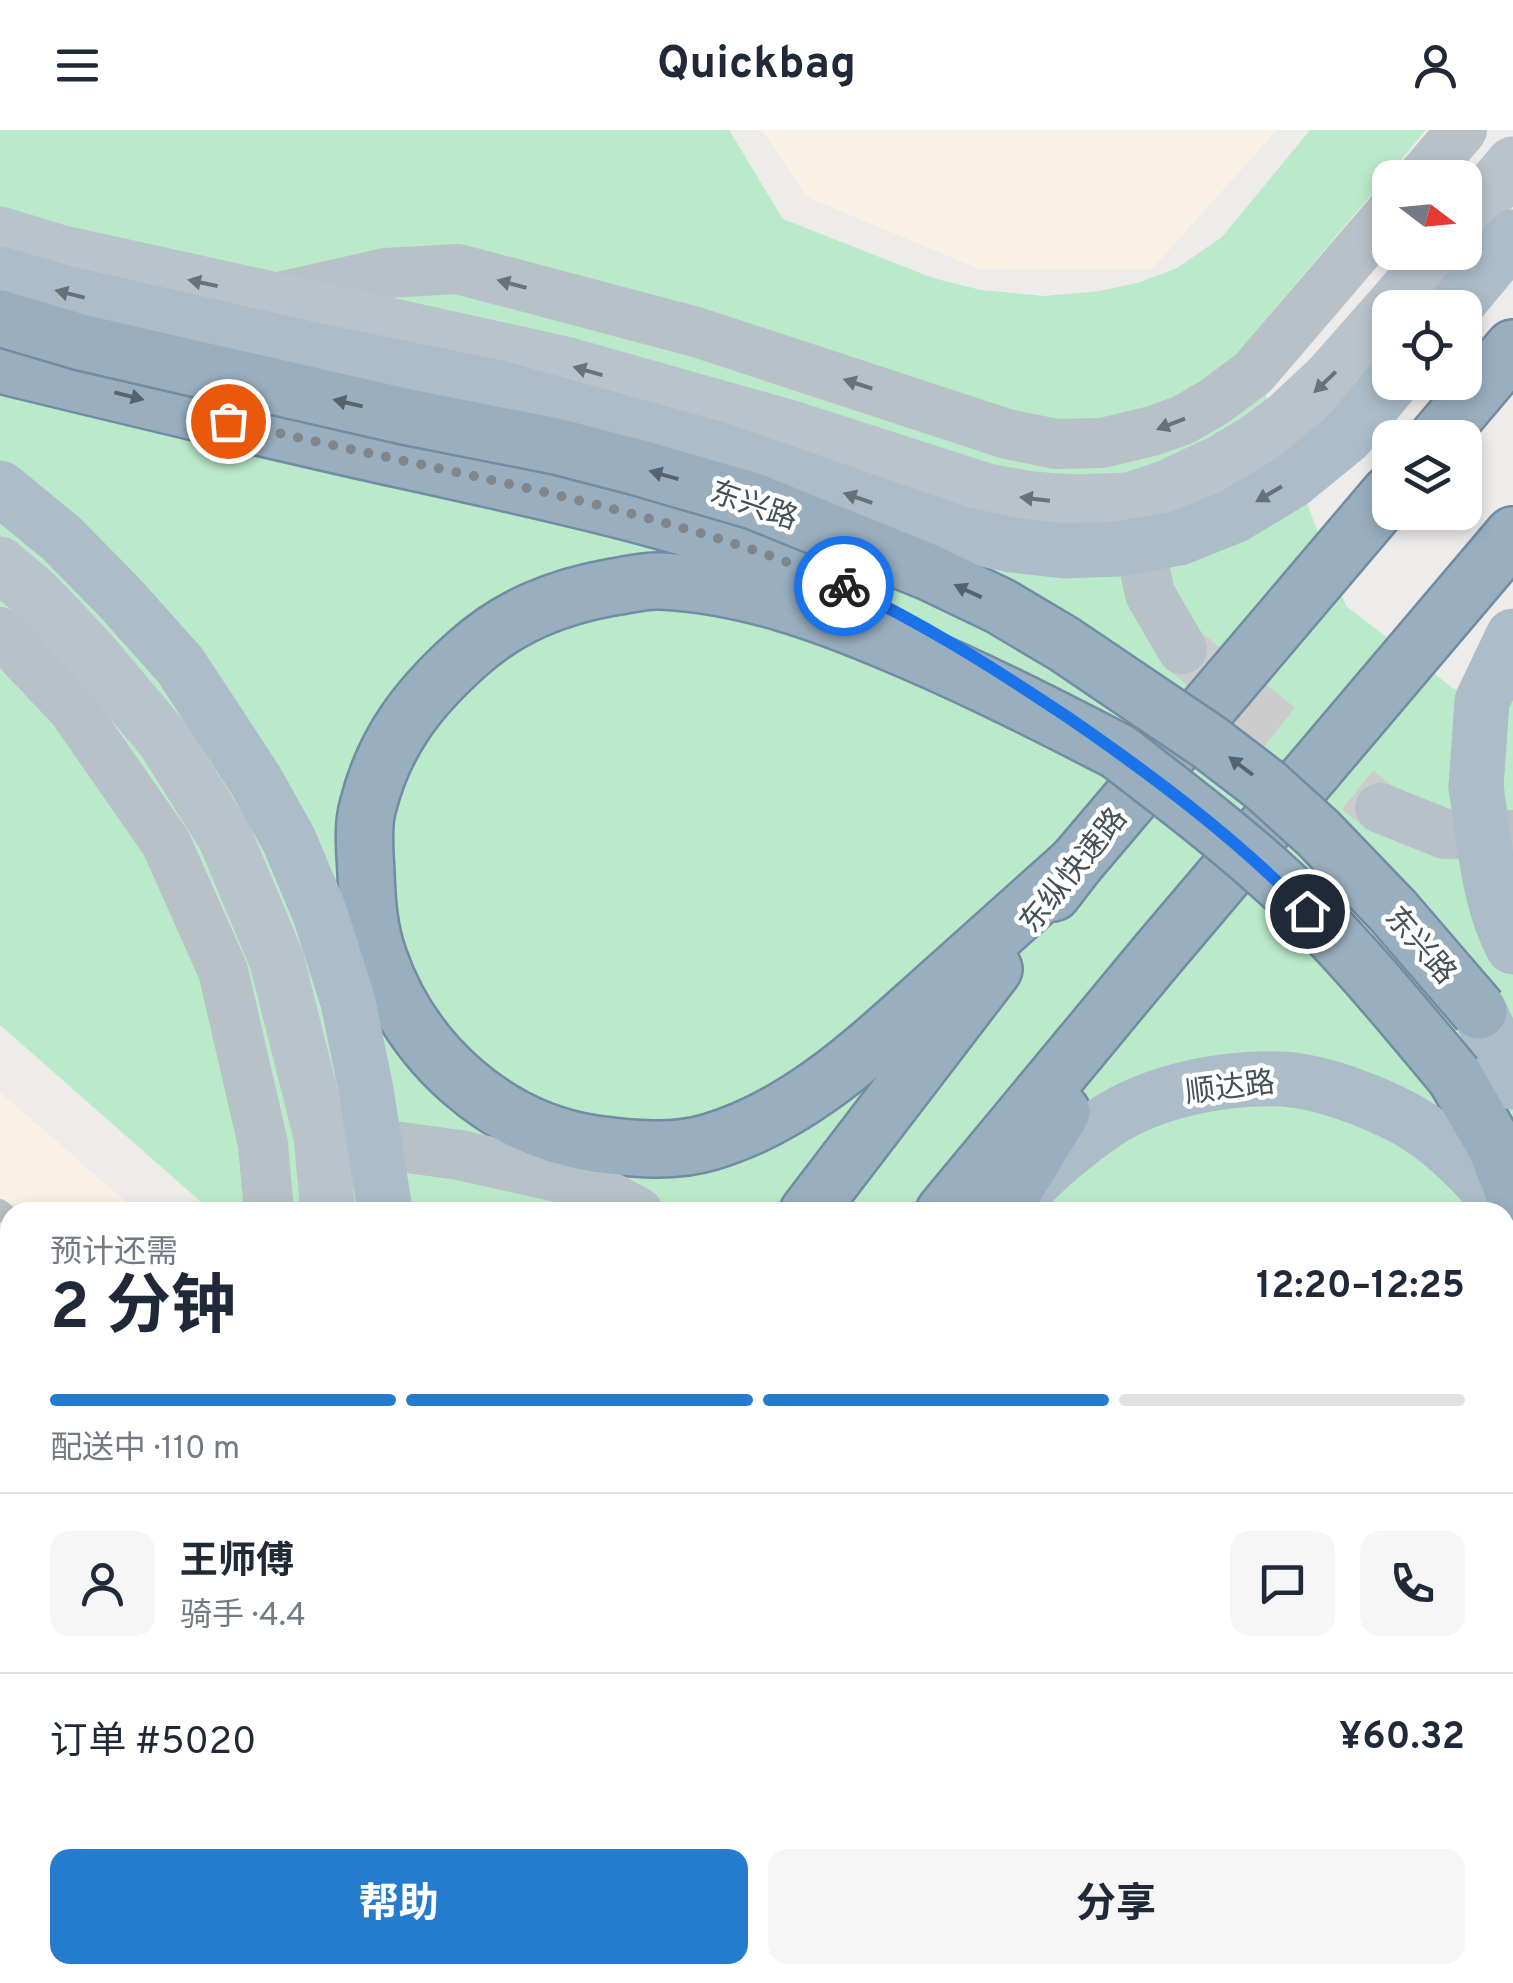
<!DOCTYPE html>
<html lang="zh">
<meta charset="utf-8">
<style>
body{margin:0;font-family:Overpass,"Noto Sans SC",sans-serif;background:#f6f6f7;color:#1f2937;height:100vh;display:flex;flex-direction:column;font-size:38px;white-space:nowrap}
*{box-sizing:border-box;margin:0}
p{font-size:32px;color:#747a83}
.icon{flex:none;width:55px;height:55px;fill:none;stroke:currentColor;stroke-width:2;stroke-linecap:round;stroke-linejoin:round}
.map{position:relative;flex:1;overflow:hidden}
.drawer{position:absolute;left:0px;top:1072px;width:1515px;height:782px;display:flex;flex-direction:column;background:#fff;border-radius:30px 30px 0 0;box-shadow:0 5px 15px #0003}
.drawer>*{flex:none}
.needle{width:65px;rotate:106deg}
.controls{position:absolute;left:1372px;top:30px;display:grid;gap:20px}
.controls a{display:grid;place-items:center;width:110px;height:110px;border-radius:20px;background:#fff;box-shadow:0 5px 15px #0003;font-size:50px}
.pin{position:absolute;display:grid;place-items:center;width:85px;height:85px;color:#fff;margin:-42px;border:5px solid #fff;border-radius:50%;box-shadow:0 2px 10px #0007}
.courier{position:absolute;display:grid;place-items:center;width:100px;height:100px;margin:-50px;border:8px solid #1a73e8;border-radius:50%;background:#fff;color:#222;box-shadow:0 2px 12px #0007}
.head em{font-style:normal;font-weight:700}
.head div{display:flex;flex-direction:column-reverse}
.head{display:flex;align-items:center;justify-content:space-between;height:170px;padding:0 50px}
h1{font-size:65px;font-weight:700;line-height:75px}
.bar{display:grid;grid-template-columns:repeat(4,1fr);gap:15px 10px;align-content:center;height:120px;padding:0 50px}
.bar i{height:12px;border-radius:8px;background:#e0e1e3}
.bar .active{background:#257bce}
.bar p{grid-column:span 4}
.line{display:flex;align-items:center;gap:25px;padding:0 50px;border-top:2px solid #e0e1e3}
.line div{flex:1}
.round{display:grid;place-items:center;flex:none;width:105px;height:105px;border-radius:20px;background:#f6f6f7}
.action{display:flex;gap:20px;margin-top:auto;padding:20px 50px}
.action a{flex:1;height:115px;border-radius:20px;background:#257bce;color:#fff;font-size:40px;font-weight:700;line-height:115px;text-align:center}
.action a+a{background:#f6f6f7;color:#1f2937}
header{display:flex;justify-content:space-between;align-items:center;height:130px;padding:0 50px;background:#fff;font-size:45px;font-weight:700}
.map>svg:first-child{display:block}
.commercial{fill:#f9f1e3}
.green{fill:#bbeaca}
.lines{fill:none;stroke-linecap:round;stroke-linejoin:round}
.tertiary-tunnel{stroke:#cccccd;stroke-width:50;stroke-dasharray:50 25;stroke-linecap:butt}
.trunk-casing{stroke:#718ca3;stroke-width:60}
.service{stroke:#b7c1c7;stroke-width:20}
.tertiary{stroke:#b7c1c7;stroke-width:50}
.secondary{stroke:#b8c3cc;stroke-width:55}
.primary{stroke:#acbdc9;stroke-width:55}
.trunk{stroke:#99afc0;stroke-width:55}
.trunk-bridge-casing{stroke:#718ca3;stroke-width:60;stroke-linecap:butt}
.primary-bridge{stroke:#acbdc9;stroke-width:55}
.trunk-bridge{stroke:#99afc0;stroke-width:55}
.oneway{fill:#68727a}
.oneway2{fill:#677279}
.oneway3{fill:#647179}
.oneway4{fill:#56636c}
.done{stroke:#80868b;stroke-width:10;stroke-dasharray:0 18}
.route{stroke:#1a73e8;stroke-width:12}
.labels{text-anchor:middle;stroke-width:9;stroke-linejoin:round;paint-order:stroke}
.street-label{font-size:30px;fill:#455057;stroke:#fff}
</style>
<header><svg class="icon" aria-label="menu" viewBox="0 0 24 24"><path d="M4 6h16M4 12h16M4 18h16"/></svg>Quickbag<svg class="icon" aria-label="person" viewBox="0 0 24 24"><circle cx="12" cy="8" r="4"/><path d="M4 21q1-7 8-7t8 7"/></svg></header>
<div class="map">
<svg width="1513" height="1853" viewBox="0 0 1513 1853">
<rect width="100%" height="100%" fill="#eeebeb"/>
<g class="commercial">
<polygon points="762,0 1277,0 1151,140 979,139 807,67"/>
<polygon points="0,962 138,1082 10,1082 10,1746 0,1761"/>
</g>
<g class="green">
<polygon points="0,0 729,0 783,89 933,148 981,160 1044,166 1100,161 1140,152 1177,138 1222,107 1310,0 1426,0 1246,213 1346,476 1454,559 1513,557 1513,1563 1505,1563 1505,1082 205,1082 200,1071 0,895"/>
<polygon points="130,1845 280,1845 273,1853 125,1853"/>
</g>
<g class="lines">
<polyline class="tertiary-tunnel" points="1182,519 1380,678"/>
<defs>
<g id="trunk">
<path d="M 0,235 C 136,268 271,301 408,331 C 561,365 718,396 861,463"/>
<polyline points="1437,308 1513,218"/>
<path d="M 1076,733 C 1028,776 980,819 932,862 C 865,922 798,986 710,1012 C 674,1023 632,1019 595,1014 C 495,999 412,923 379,828 C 369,801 367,772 366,743 C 365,722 362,696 368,676 C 384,612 418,568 466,525 C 509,486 557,467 613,457 C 628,455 645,450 661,451 C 745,455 825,484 901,517 C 977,549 1046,584 1119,622"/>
<polyline points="1053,763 1076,733 1390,363"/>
<polyline points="1455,947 1495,1016 1513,1062"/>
<polyline points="808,1082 994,839"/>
<polyline points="944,1082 1157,825 1513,405"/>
<polyline points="1001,1082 1062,982"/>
<polyline points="1505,1326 1513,1309"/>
<polyline points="211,1853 217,1845"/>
<polyline points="335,1853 341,1845"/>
</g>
</defs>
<use href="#trunk" class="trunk-casing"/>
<g class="service">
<polyline points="0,1079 10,1087"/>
<polyline points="0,1257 10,1277"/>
</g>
<g class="tertiary">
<polyline points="1421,48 1462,0"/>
<polyline points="275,168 386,143 458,139 696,202 1007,304 1056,314 1102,313 1152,301 1183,290 1214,272 1253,243 1390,83"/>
<polyline points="1131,375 1150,464 1182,519"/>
<polyline points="0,502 72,578 166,713 223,841 263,1014 269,1082"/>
<polyline points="1380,678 1445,704 1513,705"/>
<polyline points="336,1008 459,1025 571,1050 610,1067 638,1082"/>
<polyline points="1505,1713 1513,1713"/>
<polyline points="544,1853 550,1845"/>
</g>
<g class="secondary">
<polyline points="1465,91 1513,34"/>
<polyline points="0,104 59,122 565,234 788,297 987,361 1032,369 1074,372 1130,370 1168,357 1223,331 1255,312 1286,289 1330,248 1390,180"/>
<polyline points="1392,178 1439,122"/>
<polyline points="0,434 36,465 90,522 164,610 225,707 277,831 321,1006 328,1082"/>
<polyline points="1505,1653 1513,1654"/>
<polyline points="49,1853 53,1845"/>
<polyline points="455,1853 462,1845"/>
</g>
<g class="primary">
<polyline points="1454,178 1513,107"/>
<polyline points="1347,306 1392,252"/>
<polyline points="1476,657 1482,571 1513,506"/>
<polyline points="1479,881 1513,952"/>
<path d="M 1019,1066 C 1045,1039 1075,1013 1106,992 C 1155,960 1224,947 1282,949 C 1321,951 1372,971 1406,989 C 1448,1012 1481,1051 1513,1086"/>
<polyline points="1505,1411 1513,1402"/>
<polyline points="1505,1596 1513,1597"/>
<polyline points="94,1853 100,1845"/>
<polyline points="388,1853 394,1845"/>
</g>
<use href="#trunk" class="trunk"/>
<defs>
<g id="trunk-bridge">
<polyline points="0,188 81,212 211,242 404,286 556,316 637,337 754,371 929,442 1000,476 1064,514 1209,612 1265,655 1318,703 1393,781 1479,881"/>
<path d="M 1119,622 C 1173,664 1229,706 1280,753 C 1344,812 1399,880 1455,947"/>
</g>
</defs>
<use href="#trunk-bridge" class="trunk-bridge-casing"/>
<g class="primary-bridge">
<polyline points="0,144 65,163 318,221 499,258 717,319 961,404 1012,415 1064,421 1118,419 1179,408 1234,386 1292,351 1347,306"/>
<polyline points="0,358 61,408 121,469 180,535 256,651 289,710 320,784 348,872 366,960 384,1074"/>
<path d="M 1476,657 C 1484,708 1488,771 1513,817"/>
</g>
<use href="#trunk-bridge" class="trunk-bridge"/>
</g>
<defs><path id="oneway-solid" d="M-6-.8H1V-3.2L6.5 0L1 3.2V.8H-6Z" transform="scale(2.5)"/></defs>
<g class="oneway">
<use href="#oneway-solid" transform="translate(203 153) rotate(-168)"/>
<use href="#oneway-solid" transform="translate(588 241) rotate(-164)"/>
<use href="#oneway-solid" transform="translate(1325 252) rotate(136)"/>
<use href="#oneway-solid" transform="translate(1035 369) rotate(-173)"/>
</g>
<g class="oneway2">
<use href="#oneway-solid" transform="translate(512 154) rotate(-165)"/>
<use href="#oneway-solid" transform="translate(858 254) rotate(-162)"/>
<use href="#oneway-solid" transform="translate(1171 294) rotate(159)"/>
</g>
<g class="oneway3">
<use href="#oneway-solid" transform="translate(70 164) rotate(-166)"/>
<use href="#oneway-solid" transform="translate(1269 364) rotate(149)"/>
<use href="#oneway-solid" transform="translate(858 368) rotate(-161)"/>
</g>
<g class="oneway4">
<use href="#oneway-solid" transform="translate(129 266) rotate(14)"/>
<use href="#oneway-solid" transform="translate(348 273) rotate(-167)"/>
<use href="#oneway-solid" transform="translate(664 345) rotate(-164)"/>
<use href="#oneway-solid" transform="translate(968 461) rotate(-155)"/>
<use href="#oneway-solid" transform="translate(1241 636) rotate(-143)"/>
</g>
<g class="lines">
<path class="done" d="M 228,291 C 363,324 501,349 636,385 C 706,404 778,425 844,456"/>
<path class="route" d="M 844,456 C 923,493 997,540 1069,588 C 1153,646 1236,708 1307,781"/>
</g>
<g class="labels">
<g class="street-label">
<text transform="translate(754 375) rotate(19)" y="10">东兴路</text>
<text transform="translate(1073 740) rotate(-51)" y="10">东纵快速路</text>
<text transform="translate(1421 815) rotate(49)" y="10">东兴路</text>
<text transform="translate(1230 957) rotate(-7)" y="10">顺达路</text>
</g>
</g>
</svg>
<div class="controls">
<a><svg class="needle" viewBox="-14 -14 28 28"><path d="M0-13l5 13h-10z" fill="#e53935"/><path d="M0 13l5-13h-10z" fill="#747a83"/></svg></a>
<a><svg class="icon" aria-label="locate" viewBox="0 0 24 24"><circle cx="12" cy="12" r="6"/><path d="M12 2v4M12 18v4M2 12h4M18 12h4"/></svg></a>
<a><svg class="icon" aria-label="layers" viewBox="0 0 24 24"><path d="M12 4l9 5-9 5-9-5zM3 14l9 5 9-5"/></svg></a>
</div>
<div class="pin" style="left:228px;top:291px;background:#ea580c"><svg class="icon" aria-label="bag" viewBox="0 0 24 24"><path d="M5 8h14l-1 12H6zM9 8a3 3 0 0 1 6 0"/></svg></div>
<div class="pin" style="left:1307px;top:781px;background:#1f2937"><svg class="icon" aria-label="home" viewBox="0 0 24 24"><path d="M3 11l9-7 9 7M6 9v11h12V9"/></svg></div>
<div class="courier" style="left:844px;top:456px"><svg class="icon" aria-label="bike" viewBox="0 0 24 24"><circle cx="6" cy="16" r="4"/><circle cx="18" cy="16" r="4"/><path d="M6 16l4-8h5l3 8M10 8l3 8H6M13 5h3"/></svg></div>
<section class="drawer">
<div class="head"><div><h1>2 分钟</h1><p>预计还需</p></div><em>12:20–12:25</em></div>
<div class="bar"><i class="active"></i><i class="active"></i><i class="active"></i><i></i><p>配送中 · 110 m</p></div>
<div class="line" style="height:180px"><a class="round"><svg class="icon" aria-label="person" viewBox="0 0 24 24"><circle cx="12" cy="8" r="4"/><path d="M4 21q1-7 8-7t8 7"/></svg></a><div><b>王师傅</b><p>骑手 · 4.4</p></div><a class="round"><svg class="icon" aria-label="chat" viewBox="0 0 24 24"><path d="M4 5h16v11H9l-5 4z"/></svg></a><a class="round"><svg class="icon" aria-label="phone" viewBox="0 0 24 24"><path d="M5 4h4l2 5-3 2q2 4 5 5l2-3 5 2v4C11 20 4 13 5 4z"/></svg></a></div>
<div class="line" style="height:130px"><div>订单 #5020</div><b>¥60.32</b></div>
<div class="action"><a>帮助</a><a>分享</a></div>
</section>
</div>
